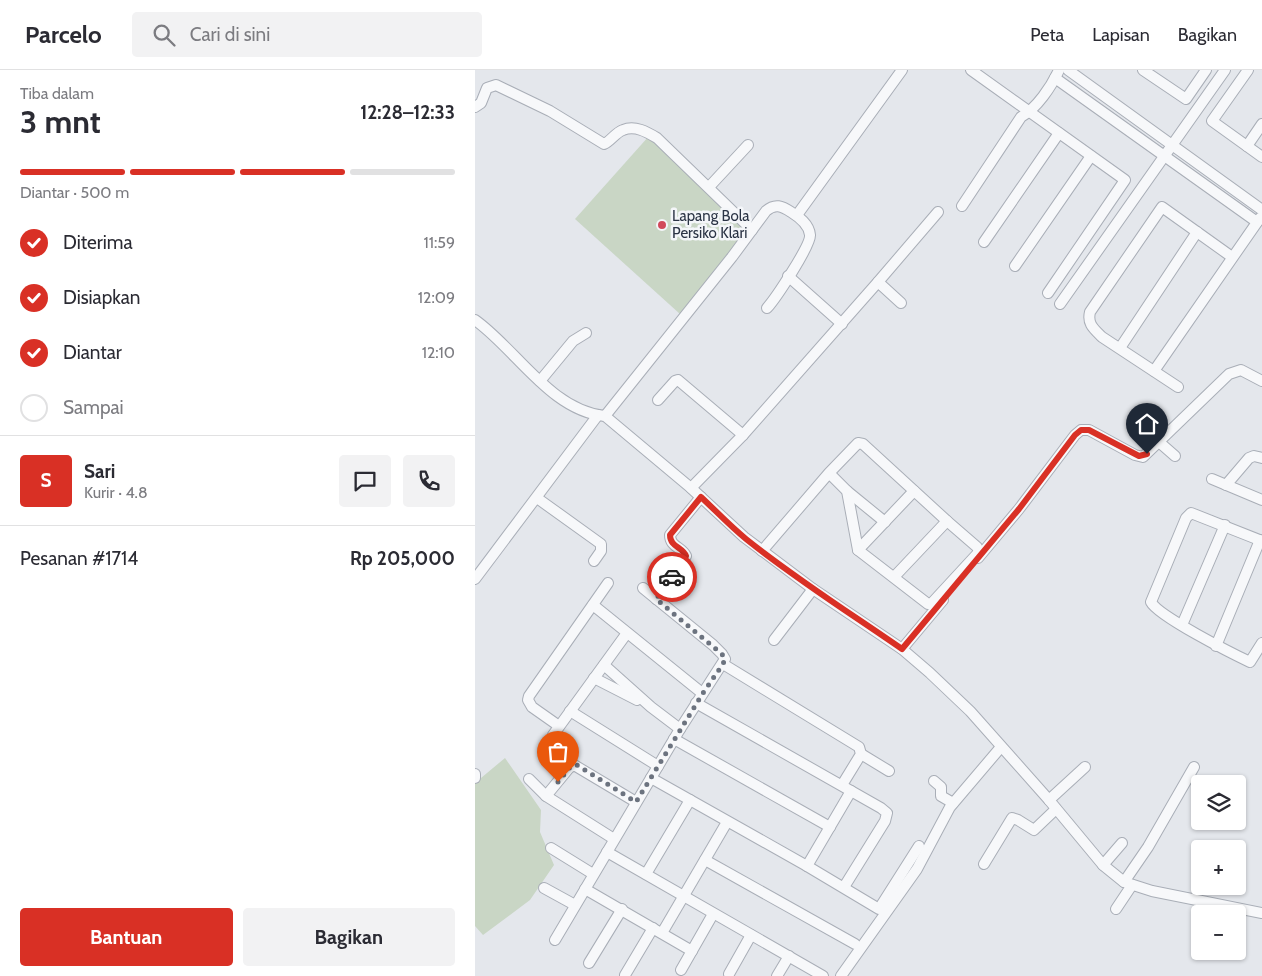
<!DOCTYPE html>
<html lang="id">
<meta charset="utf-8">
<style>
body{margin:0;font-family:Cabin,sans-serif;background:#f2f2f3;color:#2b2b33;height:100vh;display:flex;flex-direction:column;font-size:19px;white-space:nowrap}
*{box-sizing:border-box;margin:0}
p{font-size:16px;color:#7c7c81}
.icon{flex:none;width:28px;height:28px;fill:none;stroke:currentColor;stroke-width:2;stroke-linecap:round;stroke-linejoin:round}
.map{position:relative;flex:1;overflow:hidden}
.side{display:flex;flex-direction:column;background:#fff;width:475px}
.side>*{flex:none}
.fabs{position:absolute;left:716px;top:705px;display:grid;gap:10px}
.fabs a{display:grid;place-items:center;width:55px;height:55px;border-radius:5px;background:#fff;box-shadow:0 1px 4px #0004;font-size:25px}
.pin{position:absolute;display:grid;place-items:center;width:42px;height:42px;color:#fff;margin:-51px -21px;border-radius:50% 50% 50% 0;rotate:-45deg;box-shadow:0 0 5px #0007}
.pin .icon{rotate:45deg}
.courier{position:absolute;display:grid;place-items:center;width:50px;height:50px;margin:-25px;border:4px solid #d93025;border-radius:50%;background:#fff;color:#222;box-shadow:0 1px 6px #0007}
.headline em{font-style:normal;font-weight:800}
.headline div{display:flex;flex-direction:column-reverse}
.headline{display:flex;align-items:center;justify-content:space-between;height:85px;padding:0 20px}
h1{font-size:32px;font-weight:800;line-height:38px}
.bar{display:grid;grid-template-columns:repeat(4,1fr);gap:8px 5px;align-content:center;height:60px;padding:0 20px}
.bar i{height:6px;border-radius:4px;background:#e1e1e2}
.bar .current{background:#d93025}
.bar p{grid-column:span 4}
.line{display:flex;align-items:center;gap:12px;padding:0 20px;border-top:1px solid #e1e1e2}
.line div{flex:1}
.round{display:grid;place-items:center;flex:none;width:52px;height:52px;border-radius:5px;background:#f2f2f3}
ol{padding:0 20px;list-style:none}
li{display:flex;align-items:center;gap:15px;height:55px}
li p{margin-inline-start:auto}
li .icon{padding:5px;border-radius:50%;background:#d93025;color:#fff;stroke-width:4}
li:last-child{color:#7c7c81}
li i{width:28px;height:28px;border:2px solid #e1e1e2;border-radius:50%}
.cta{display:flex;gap:10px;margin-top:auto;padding:10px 20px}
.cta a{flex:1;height:58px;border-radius:5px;background:#d93025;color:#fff;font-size:20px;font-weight:800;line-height:58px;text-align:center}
.cta a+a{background:#f2f2f3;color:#2b2b33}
header{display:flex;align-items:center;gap:30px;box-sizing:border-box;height:70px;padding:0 25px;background:#fff;border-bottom:1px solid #e1e1e2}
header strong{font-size:24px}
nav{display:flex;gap:28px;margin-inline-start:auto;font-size:18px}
.search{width:350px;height:45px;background:#f2f2f3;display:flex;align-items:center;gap:12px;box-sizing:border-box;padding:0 18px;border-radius:5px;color:#7c7c81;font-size:19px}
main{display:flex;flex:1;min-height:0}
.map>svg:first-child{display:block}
.green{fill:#c9d6c5}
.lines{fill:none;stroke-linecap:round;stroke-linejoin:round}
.street-casing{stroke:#a9aeb7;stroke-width:12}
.street{stroke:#f7f8fa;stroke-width:10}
.done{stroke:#6c737f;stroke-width:5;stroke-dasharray:0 9}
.route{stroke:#d93025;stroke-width:6}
.poi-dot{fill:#d1495b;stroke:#f4f6f9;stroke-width:2}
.labels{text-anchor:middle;stroke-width:5;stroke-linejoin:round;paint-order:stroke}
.poi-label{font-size:15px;fill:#2b3445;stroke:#f4f6f9;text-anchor:start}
</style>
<header>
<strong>Parcelo</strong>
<div class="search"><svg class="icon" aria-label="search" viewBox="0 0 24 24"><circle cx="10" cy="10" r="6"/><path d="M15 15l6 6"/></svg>Cari di sini</div>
<nav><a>Peta</a><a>Lapisan</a><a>Bagikan</a></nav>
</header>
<main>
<section class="side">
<div class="headline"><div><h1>3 mnt</h1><p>Tiba dalam</p></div><em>12:28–12:33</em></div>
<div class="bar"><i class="current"></i><i class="current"></i><i class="current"></i><i></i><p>Diantar · 500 m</p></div>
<ol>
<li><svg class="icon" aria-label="check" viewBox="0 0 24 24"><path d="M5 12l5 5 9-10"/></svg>Diterima<p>11:59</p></li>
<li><svg class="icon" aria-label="check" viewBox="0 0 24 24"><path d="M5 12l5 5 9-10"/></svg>Disiapkan<p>12:09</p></li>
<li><svg class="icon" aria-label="check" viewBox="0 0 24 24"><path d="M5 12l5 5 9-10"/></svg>Diantar<p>12:10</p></li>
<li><i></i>Sampai</li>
</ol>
<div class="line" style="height:90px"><b class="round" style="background:#d93025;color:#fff">S</b><div><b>Sari</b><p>Kurir · 4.8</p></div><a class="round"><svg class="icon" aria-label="chat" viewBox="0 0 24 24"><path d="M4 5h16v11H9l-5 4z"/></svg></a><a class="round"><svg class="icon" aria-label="phone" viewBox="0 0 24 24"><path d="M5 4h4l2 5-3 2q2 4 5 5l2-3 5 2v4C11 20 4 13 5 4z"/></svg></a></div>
<div class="line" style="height:65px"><div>Pesanan #1714</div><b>Rp 205,000</b></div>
<div class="cta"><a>Bantuan</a><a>Bagikan</a></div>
</section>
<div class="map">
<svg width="787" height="906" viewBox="0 0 787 906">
<rect width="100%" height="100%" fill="#e4e7ec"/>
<g class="green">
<polygon points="174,66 274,160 205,244 100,149"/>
<polygon points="30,688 66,740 65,762 79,795 55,830 8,865 0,856 0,713"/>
</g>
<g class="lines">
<defs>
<g id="street">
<polyline points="496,0 650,110 573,223"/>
<polyline points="593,0 787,140"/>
<polyline points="668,0 711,29 731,0"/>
<polyline points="773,0 737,51 787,87"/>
<polyline points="580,8 782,152"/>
<path d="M 0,37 L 6,33 L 12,18 L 21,15 L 75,41 L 129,74 C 136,71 140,63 148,60 C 160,55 172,62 182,68 L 277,160"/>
<polyline points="772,76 787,54"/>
<polyline points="234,117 273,75"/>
<path d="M 487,136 L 546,47 C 562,38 576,17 584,0"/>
<polyline points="322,145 427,0"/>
<polyline points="509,172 584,63"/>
<polyline points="540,196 616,86"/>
<polyline points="313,206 367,254"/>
<polyline points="403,212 463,142"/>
<polyline points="585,234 750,0"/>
<path d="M 0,250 C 41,279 76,341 130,346 L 216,418 L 269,467 L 338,519 L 427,579 L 455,603 L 495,641 L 574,730 L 628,795 L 649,812 L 677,821 L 787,843"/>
<polyline points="645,278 722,162"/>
<polyline points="679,301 785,148"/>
<polyline points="65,311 98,271 111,263"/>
<path d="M 703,317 L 627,267 C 619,259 612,254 615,242 L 687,137 L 757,187"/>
<polyline points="183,330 200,311 203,310 268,365"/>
<path d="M 130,346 L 257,187 L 291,141 C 300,133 307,136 316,142 C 324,147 334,154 335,165 C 336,175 301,228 292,238"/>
<polyline points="684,372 700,386"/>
<polyline points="737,409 787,430"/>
<polyline points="751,415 774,388 779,386 787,388"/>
<polyline points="216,418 268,365 403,212 426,233"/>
<polyline points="372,421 410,452"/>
<polyline points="62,428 126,474 126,481 119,491"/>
<path d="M 787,471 L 716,443 L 711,448 L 676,532 C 683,546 758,584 775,592 L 787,573"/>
<polyline points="383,480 439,421"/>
<polyline points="287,481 354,403 383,373 388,374 472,451 502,477 504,482 456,534 453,534 383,480 372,421 354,403"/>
<polyline points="503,488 544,439 600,365 606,360 614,360 660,385 668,387 754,304 766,300 787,311"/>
<polyline points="419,507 472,451"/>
<polyline points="0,509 123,345"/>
<path d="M 181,529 L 211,486 C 207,477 195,477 195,465 L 226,427"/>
<polyline points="118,535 227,623"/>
<polyline points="707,555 750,455"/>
<polyline points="299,570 338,519"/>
<polyline points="741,576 785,470"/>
<polyline points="427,579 468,530"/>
<polyline points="248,594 384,677 386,684 367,715"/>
<polyline points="129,595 176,637 205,659"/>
<polyline points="119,608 162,630"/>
<polyline points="221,633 406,738 412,743 410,751 369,817"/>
<polyline points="95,641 183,696"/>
<polyline points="84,656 57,637 53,630 54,626 133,513"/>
<polyline points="199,669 355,757"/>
<polyline points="89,682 77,672 78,665 152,563"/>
<polyline points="386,684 414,701"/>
<polyline points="0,704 0,708"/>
<polyline points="176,708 332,796 404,839 444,776"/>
<polyline points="54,709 71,726 139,769"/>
<polyline points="459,711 466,717 466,726 478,733"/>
<polyline points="71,726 94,698 99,695 161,732"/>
<polyline points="574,730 610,697"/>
<polyline points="76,778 118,804"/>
<polyline points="132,782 348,906"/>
<polyline points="230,790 380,874"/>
<polyline points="509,794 537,748 543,750 559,760 581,739"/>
<polyline points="628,795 647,773"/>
<polyline points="332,796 376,721"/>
<polyline points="171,804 215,730"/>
<polyline points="649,812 673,777 719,697"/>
<polyline points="69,818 100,835"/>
<polyline points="110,819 217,881"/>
<polyline points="641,839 657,815"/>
<polyline points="187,863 252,752"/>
<polyline points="80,870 205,659 250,589 247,584 238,575 168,518"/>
<polyline points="114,893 147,839"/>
<polyline points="206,900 238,844"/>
<polyline points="254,904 276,865"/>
<polyline points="150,905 178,858"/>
<polyline points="302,906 314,886"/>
<polyline points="366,906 442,799 475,737 526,677"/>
</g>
</defs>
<use href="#street" class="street-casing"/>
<use href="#street" class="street"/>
</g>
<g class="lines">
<polyline class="done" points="83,712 96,696 102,695 161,732 228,623 248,594 250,589 247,584 181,529 197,507"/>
<path class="route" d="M 197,507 L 211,486 C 208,477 195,477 195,465 L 226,427 C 241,441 255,456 271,469 C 321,509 375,543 427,579 L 544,439 L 600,365 L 606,360 L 614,360 L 664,386 L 672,384"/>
</g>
<circle class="poi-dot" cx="187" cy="155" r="5"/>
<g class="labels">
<g class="poi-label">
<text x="197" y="151">Lapang Bola<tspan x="197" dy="17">Persiko Klari</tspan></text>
</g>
</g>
</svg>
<div class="fabs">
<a><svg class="icon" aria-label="layers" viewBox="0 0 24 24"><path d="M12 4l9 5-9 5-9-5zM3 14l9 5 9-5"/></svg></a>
<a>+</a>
<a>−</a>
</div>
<div class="pin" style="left:83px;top:712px;background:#ea580c"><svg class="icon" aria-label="bag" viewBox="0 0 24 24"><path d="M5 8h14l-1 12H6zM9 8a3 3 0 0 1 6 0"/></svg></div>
<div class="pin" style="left:672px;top:384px;background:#1f2937"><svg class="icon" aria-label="home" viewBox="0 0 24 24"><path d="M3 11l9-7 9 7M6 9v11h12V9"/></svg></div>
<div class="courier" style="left:197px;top:507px"><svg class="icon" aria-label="car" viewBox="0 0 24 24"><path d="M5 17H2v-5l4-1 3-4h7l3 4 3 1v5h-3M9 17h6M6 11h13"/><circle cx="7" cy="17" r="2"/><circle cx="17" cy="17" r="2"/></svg></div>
</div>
</main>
